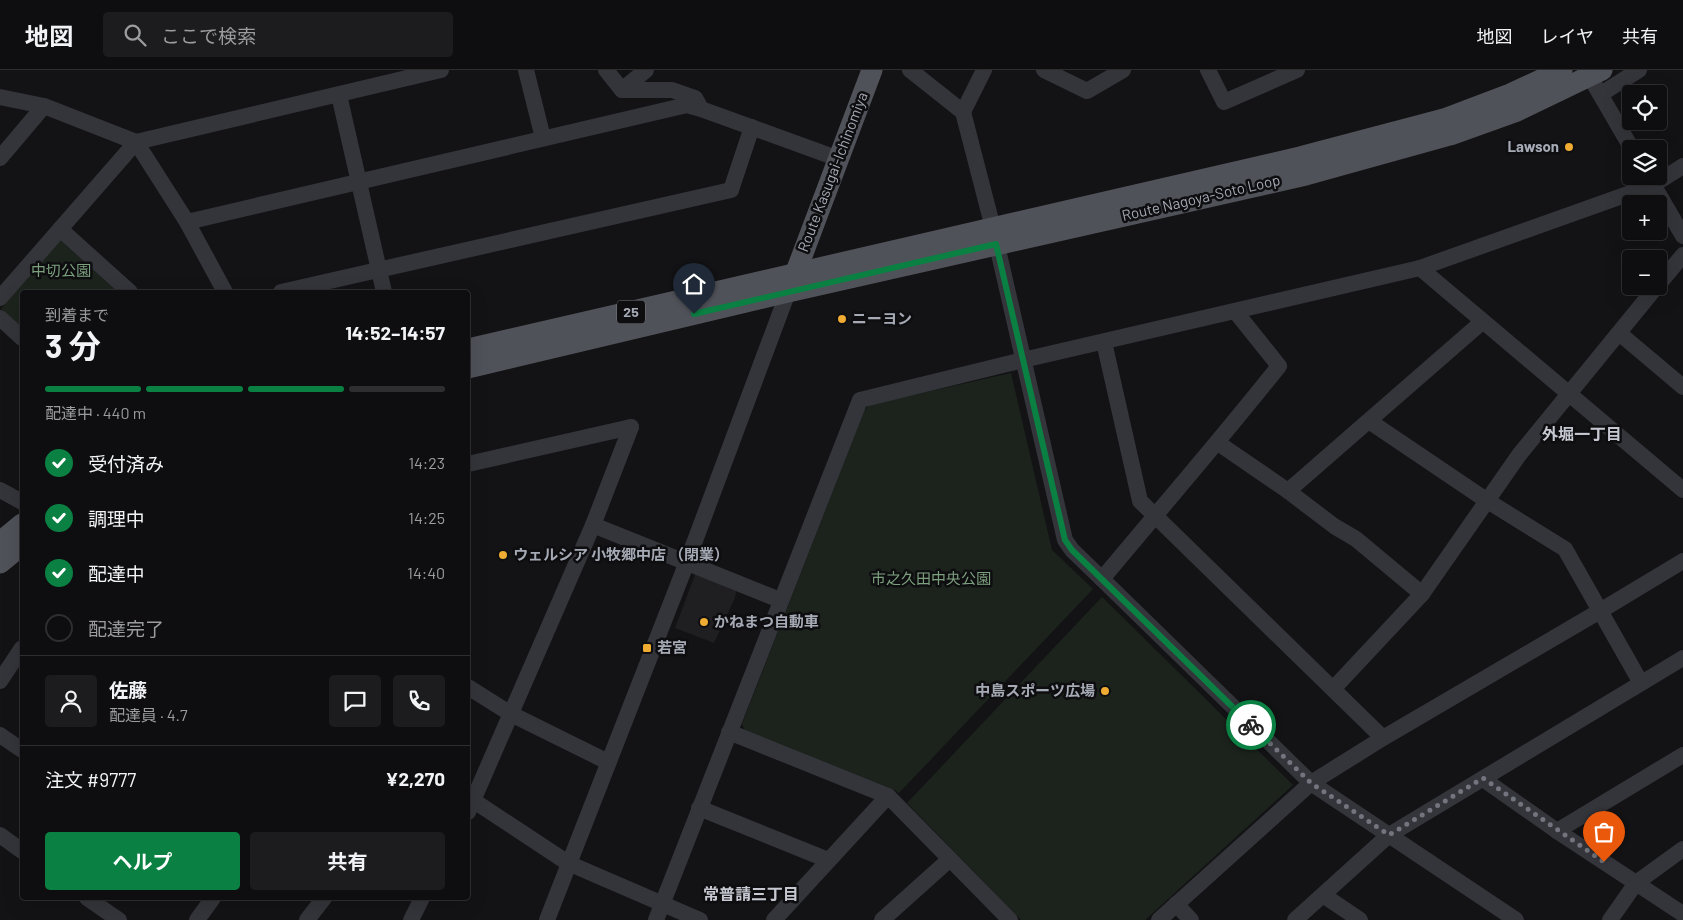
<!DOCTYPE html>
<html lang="ja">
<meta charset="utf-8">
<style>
body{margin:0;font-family:Barlow,"Noto Sans JP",sans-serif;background:#1c1c1e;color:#f1f3f6;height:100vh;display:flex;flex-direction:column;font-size:19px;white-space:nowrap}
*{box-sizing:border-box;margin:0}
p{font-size:16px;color:#9b9c9f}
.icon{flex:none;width:28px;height:28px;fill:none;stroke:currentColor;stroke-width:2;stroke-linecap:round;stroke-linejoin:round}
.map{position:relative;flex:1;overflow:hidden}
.panel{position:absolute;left:20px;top:220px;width:450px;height:610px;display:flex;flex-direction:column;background:#0e0e10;border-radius:5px;box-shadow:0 5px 20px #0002,0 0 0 1px #2e2e30}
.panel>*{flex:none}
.buttons{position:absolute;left:1622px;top:15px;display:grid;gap:10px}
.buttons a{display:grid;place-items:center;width:45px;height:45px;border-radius:5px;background:#0e0e10;box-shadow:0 5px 20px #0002,0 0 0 1px #2e2e30;font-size:25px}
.pin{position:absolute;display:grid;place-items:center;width:42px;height:42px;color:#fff;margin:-51px -21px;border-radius:50% 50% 50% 0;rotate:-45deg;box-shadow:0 0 5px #0007}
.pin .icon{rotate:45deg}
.courier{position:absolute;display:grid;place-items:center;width:50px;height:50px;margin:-25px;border:4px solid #0b8043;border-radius:50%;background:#fff;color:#222;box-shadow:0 1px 6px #0007}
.headline em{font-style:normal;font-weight:700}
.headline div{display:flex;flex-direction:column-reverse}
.headline{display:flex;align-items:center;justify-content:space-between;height:85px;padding:0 25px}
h1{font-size:32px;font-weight:700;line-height:38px}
.bar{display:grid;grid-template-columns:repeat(4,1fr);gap:8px 5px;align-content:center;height:60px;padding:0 25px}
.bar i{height:6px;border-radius:4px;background:#2e2e30}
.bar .on{background:#0b8043}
.bar p{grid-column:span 4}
.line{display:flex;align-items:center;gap:12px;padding:0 25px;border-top:1px solid #2e2e30}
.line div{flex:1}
.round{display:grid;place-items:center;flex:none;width:52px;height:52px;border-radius:5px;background:#1c1c1e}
ol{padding:0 25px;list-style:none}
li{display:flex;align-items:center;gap:15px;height:55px}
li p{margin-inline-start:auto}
li .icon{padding:5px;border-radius:50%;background:#0b8043;color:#fff;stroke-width:4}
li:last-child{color:#9b9c9f}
li i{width:28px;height:28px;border:2px solid #2e2e30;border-radius:50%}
.cta{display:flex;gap:10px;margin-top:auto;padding:10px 25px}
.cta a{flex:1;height:58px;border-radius:5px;background:#0b8043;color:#fff;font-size:20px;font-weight:700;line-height:58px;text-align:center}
.cta a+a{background:#1c1c1e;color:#f1f3f6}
header{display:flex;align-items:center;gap:30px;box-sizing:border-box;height:70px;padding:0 25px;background:#0e0e10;border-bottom:1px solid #2e2e30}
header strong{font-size:24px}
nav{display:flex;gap:28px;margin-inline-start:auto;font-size:18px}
.search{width:350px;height:45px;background:#1c1c1e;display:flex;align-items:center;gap:12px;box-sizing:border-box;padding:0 18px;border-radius:5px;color:#9b9c9f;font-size:19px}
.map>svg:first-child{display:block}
.built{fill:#1f1f22}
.green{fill:#1c231c}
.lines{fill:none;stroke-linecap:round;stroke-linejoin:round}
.minor{stroke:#34353a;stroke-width:16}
.major{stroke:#505259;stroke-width:21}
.done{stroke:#72757d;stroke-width:5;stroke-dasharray:0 9}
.route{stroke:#0b8043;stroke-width:6}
.poi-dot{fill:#efab32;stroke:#0e0e10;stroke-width:2}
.labels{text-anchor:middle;stroke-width:5;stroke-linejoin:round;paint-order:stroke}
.shield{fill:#0e0e10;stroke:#787b84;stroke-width:1}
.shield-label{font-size:14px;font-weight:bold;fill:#a5aab5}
.poi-label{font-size:15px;font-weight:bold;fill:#a5aab5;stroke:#0e0e10;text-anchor:start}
.street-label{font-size:15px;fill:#a5aab5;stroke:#0e0e10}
.park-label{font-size:15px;fill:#7ca07e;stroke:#0e0e10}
.neighbourhood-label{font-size:16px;font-weight:bold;fill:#c6c9d1;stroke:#0e0e10}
</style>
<header>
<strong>地図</strong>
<div class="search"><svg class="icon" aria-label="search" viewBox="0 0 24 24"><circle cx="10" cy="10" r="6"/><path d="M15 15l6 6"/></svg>ここで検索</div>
<nav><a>地図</a><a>レイヤ</a><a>共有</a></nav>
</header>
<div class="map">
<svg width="1683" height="850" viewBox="0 0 1683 850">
<rect width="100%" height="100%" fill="#131315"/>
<polygon class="built" points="706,503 738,516 734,530 714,573 675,558 695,505"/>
<g class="green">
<polygon points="60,170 118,222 22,222 22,258 1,239"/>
<polygon points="1011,303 1052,480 1093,519 899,723 893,719 745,661 742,654 864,341 869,335"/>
<polygon points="1102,527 1293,715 1145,850 1021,850 907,733"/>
</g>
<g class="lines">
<g class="minor">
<polyline points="526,0 543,68"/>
<polyline points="606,0 622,20 646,0"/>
<polyline points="910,0 963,42 993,158 1065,470 1072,480 1102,509 1311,713 1516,850"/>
<polyline points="1044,0 1087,21 1123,0"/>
<polyline points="1208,0 1224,32 1297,0"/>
<polyline points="1586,0 1632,79"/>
<polyline points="622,20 672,20 695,28 700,37"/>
<polyline points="1601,24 1639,0"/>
<polyline points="339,25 384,222"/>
<polyline points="0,27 44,36 136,72 187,152 225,222"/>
<polyline points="963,42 984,0"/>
<polyline points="0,88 44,36"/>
<polyline points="1648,106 1683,166"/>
<polyline points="187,152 687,35 701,39 839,89"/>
<polyline points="60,159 130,222"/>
<polyline points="1420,198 1683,420"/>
<polyline points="1659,214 1683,185"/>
<polyline points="281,222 731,120 752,57"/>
<polyline points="0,228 136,72 441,0"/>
<polyline points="0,248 22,268"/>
<polyline points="1619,263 1683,317"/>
<polyline points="1104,272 1140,431 1383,668"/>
<polyline points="1369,351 1486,430 1565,479 1641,613"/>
<polyline points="1218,373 1288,421 1334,456 1356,469 1422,524"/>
<polyline points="468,394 631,357"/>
<polyline points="0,420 22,432"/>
<polyline points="1288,421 1482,252"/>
<polyline points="593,455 780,530"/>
<path d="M 1102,509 C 1161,438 1222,368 1279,296 L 1235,241"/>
<polyline points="0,611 22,578"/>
<polyline points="468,617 511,644 608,692"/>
<polyline points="1333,619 1422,524 1519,385 1657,216"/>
<polyline points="729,662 888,726 1010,850"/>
<polyline points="0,665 22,680"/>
<polyline points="1483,709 1557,761 1683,844"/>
<polyline points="468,727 568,793 700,850"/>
<polyline points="699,738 828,790"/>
<polyline points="468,742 593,455 631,357"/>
<polyline points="1557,761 1683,685"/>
<polyline points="0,765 22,781"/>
<polyline points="1323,825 1360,850"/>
<polyline points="87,828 119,850"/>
<polyline points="1176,834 1191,850"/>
<polyline points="197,850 213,828"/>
<polyline points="307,850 324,828"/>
<polyline points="411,850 422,828"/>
<polyline points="547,850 687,492 788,222"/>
<polyline points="656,850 860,330 1023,290 1420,198 1653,115 1683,96"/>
<polyline points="774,850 888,726"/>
<polyline points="882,850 950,789"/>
<polyline points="1159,850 1311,713 1383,668 1600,541 1683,491"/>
<polyline points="1295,850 1389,765 1683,588"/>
<polyline points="1610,850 1636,813 1683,779"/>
</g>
<g class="major">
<polyline points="791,215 872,0"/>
<polyline points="468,279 1300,87 1444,49 1510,24 1562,0"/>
<polyline points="468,298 788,222 1306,105 1450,65 1517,41 1602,0"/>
<polyline points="0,472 22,454"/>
<polyline points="0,493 22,475"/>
</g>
</g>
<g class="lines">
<polyline class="done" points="1251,655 1311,713 1389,765 1483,708 1604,792"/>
<polyline class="route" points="694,244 996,174 1065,470 1072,480 1251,655"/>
</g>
<g class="poi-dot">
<circle cx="1569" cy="77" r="5"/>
<circle cx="842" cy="249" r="5"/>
<circle cx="503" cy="485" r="5"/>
<circle cx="704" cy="552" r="5"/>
<rect x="642" y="573" width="10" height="10" rx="2.5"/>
<circle cx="1105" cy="621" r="5"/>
</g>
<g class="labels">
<rect class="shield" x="617" y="230.5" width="28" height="23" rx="4"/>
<g class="shield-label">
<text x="631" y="247">25</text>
</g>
<g class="poi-label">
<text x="1559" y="82" text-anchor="end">Lawson</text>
<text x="852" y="254">ニーヨン</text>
<text x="513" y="490">ウェルシア 小牧郷中店 （閉業）</text>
<text x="714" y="557">かねまつ自動車</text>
<text x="657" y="583">若宮</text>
<text x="1095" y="626" text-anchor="end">中島スポーツ広場</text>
</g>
<g class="street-label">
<text transform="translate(833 102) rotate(-69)" y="5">Route Kasugai-Ichinomiya</text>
<text transform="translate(1201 128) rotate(-13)" y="5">Route Nagoya-Soto Loop</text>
</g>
<g class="park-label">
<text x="61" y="206">中切公園</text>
<text x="931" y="514">市之久田中央公園</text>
</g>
<g class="neighbourhood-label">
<text x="1582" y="370">外堀一丁目</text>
<text x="751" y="830">常普請三丁目</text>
</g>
</g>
</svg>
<div class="buttons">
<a><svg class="icon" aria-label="locate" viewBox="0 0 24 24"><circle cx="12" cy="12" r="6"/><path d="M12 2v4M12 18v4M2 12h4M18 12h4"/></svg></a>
<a><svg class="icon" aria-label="layers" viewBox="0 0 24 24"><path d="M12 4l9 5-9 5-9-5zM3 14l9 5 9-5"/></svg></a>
<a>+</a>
<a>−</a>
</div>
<div class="pin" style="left:1604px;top:792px;background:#ea580c"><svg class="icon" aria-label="bag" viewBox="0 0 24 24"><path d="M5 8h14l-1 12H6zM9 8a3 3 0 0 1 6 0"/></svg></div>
<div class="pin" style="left:694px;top:244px;background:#1f2937"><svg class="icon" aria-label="home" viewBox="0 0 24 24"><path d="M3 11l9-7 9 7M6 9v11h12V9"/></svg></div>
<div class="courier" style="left:1251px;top:655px"><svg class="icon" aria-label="bike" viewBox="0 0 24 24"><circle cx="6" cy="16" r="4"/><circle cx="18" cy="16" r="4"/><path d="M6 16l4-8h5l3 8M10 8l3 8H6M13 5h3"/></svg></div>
<section class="panel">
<div class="headline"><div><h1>3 分</h1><p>到着まで</p></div><em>14:52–14:57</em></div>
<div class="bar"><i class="on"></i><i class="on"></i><i class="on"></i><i></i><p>配達中 · 440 m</p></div>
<ol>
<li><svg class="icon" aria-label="check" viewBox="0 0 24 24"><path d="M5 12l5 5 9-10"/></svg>受付済み<p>14:23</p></li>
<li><svg class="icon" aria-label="check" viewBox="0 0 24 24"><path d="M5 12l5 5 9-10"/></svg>調理中<p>14:25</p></li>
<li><svg class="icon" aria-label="check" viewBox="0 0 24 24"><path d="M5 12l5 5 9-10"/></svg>配達中<p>14:40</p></li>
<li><i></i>配達完了</li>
</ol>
<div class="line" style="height:90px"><a class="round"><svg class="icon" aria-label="person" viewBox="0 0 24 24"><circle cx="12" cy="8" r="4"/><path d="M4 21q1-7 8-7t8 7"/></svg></a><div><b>佐藤</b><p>配達員 · 4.7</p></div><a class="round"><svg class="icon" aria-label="chat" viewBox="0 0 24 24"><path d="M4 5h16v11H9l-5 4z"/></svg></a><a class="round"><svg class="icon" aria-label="phone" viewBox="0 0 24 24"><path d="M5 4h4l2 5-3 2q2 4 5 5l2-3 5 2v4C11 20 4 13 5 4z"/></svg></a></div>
<div class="line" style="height:65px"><div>注文 #9777</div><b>¥2,270</b></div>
<div class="cta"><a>ヘルプ</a><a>共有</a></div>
</section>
</div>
